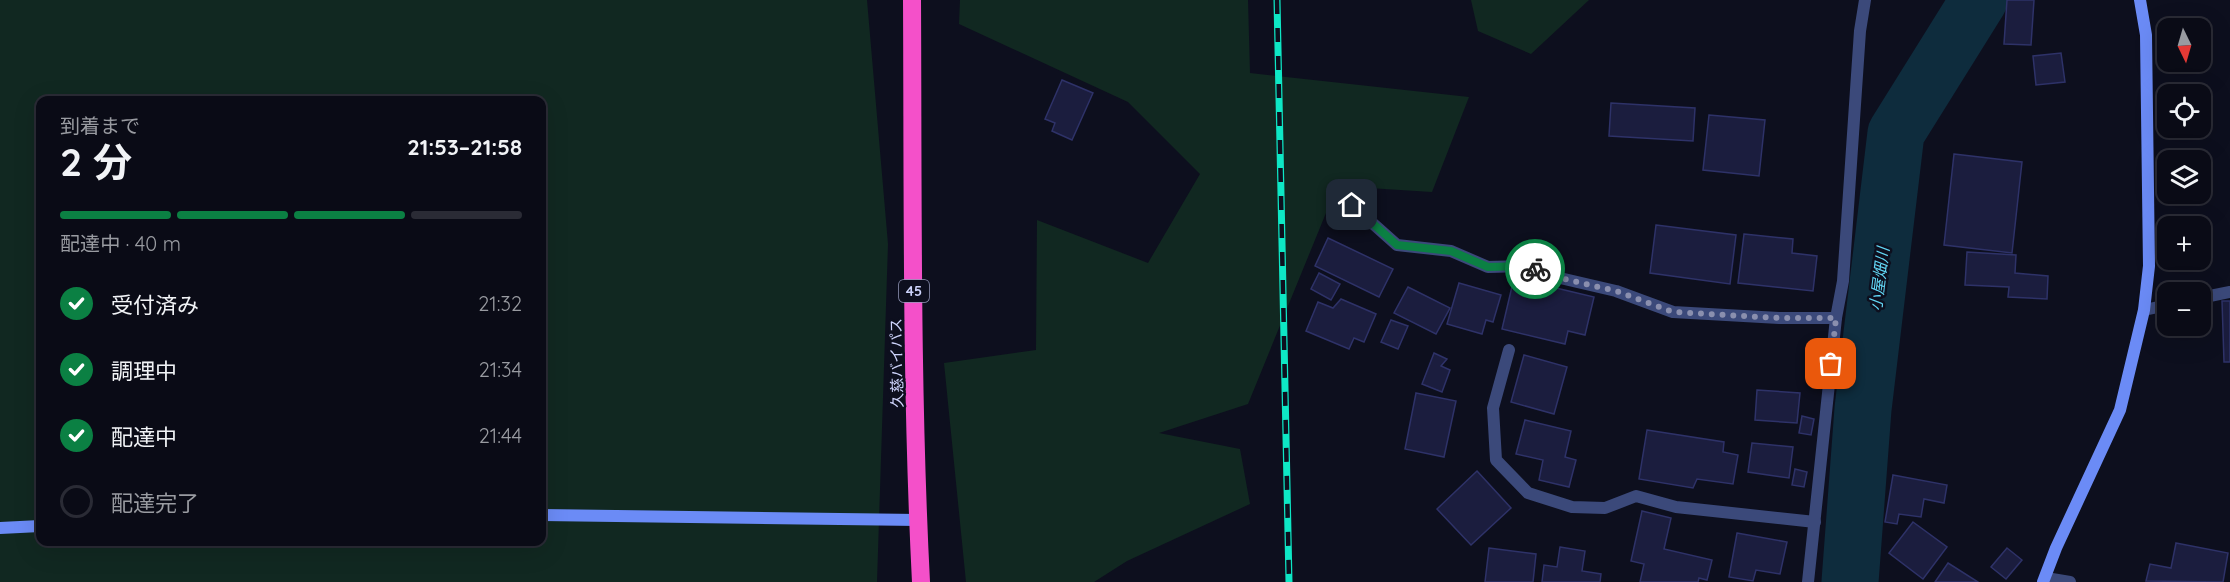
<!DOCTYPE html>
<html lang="ja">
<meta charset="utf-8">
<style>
body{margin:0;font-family:Quicksand,"Noto Sans JP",sans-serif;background:#181923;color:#f1f3f6;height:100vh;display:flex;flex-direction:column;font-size:22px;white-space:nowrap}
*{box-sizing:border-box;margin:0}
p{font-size:20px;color:#999ba1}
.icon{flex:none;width:33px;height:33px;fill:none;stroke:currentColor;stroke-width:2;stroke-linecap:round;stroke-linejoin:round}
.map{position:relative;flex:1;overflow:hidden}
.drawer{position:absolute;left:36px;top:96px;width:510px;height:450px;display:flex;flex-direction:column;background:#0a0b16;border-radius:12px;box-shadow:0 6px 24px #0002,0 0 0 2px #2a2b35}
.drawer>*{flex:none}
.needle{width:39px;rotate:175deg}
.controls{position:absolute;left:2157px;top:18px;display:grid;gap:12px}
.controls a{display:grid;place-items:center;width:54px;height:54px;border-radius:12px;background:#0a0b16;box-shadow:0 6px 24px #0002,0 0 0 2px #2a2b35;font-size:30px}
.pin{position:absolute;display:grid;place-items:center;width:51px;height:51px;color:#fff;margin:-26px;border-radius:12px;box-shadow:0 3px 9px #0006}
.courier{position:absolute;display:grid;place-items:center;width:60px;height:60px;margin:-30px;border:4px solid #0b8043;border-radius:50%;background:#fff;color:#222;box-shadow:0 2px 8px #0007}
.overview em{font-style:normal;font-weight:700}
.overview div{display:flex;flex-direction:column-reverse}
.overview{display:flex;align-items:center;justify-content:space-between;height:102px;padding:0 24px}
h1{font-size:39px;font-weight:700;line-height:45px}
.bar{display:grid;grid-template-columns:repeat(4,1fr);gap:9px 6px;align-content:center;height:72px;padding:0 24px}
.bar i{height:8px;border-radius:4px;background:#2a2b35}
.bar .on{background:#0b8043}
.bar p{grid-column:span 4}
ol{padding:0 24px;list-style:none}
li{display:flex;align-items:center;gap:18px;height:66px}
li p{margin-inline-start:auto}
li .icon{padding:6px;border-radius:50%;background:#0b8043;color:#fff;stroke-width:4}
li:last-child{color:#999ba1}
li i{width:33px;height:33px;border:3px solid #2a2b35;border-radius:50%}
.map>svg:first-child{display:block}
.green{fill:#112821;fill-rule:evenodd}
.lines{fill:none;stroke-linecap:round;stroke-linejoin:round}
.river{stroke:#0e2c3d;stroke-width:57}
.building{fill:#1b1d3e;stroke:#2e3268;stroke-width:1.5}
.street{stroke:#3b497a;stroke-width:12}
.secondary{stroke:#6b8bf6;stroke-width:12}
.highway{stroke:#f450c9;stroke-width:18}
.rail-casing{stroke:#0ee7c5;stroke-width:7}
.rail{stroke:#0d0f1e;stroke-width:4.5;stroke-dasharray:14;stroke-linecap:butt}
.done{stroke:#8a8fae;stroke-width:6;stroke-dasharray:0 10.8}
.route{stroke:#0b8043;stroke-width:8}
.labels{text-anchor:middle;stroke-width:5;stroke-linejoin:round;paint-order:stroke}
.shield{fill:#0d0f1e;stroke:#9499b9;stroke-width:1.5}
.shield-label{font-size:14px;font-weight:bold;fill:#ced4fc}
.street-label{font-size:15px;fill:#ced4fc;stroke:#0d0f1e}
.water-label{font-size:16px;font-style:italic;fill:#62d7f5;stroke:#0d0f1e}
</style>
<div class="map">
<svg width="2230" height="582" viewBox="0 0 2230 582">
<rect width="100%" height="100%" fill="#0d0f1e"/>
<g class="green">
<path d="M 0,0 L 867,0 L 888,244 L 877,582 L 0,582 ZM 40,100 L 542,100 L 542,542 L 40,542 Z"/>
<polygon points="960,0 1248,0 1250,73 1469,97 1432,192 1337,186 1248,404 1159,433 1240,449 1250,504 1127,561 1094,582 966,582 944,363 1036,350 1037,220 1148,263 1200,174 1128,102 959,24"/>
<polygon points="1471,0 1589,0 1531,54 1478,31"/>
</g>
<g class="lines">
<polyline class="river" points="1850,582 1863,409 1896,133 1979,0"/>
</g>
<g class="building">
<polygon points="2007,0 2034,0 2031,45 2004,44"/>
<polygon points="2061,53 2065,82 2036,85 2033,56"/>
<polygon points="1062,80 1093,93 1072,140 1052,131 1055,123 1045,119"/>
<polygon points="1611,103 1695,108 1693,141 1609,136"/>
<polygon points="1709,115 1765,120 1759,176 1703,170"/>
<polygon points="1954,154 2022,162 2012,253 1944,245"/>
<polygon points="1656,225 1736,235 1730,284 1650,273"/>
<polygon points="1744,234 1793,239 1792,253 1817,256 1813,291 1738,283"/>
<polygon points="1328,238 1393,269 1379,297 1315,266"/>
<polygon points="1967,252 2016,255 2015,273 2048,276 2047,299 2008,297 2009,287 1965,285"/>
<polygon points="1319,273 1340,284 1331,300 1311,289"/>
<polygon points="1514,278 1594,297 1585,335 1568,331 1565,344 1502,329"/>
<polygon points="1459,283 1501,295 1493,322 1486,320 1482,334 1447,324"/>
<polygon points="1408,287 1450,308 1436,334 1394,313"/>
<polygon points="1341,299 1376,314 1364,342 1354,338 1349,349 1306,331 1318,302 1333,308"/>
<polygon points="2222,301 2230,301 2230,362 2224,362"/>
<polygon points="1391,320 1408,326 1398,349 1381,342"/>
<polygon points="1434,353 1447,359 1441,366 1450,370 1442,392 1422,384"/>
<polygon points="1524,355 1567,367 1554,414 1511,402"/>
<polygon points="1757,390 1800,393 1797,423 1755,420"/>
<polygon points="1416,393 1456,401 1444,457 1405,449"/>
<polygon points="1802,416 1814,419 1811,435 1799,433"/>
<polygon points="1525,420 1571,431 1565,457 1576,460 1569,487 1539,480 1543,460 1516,454"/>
<polygon points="1647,430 1724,442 1723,452 1738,455 1733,484 1697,479 1693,488 1639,479"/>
<polygon points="1752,443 1793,447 1789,478 1748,472"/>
<polygon points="1795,469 1807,472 1804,487 1792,485"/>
<polygon points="1477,471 1511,508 1471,545 1437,509"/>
<polygon points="1893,475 1947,485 1944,503 1924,499 1921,517 1899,514 1897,524 1885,522"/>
<polygon points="1642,511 1671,518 1664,549 1712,560 1707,580 1699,578 1698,582 1640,582 1644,564 1631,561"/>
<polygon points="1913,522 1947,547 1923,579 1889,553"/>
<polygon points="1737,533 1787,542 1780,574 1756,570 1753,581 1729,577"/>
<polygon points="2176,543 2228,553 2223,582 2146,581 2150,564 2171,568"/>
<polygon points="1560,547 1585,551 1582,571 1601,574 1600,582 1542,582 1544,565 1557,567"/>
<polygon points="1489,548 1536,554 1533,582 1485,582"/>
<polygon points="2007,548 2022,560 2006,579 1991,567"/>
<polygon points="1948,563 1978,582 1935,582"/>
</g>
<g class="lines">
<g class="street">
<polyline points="1352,205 1397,245 1451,251 1488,267 1526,266 1560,278 1616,291 1673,312 1779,318 1836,318"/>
<polyline points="2200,298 2230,292"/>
<polyline points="2144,310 2168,305"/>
<polyline points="1509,350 1493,408 1496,460 1528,493 1572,507 1605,508 1636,496 1676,507 1815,522"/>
<polyline points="2046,578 2070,582"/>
<polyline points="1808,582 1836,318 1843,281 1860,31 1865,0"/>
</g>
<g class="secondary">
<polyline points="542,515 918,520"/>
<polyline points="0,528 40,526"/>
<polyline points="2043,582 2056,548 2120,410 2144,310 2149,266 2146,35 2140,0"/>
</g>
<path class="highway" d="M 912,0 C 913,194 911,388 921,582"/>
<defs>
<polyline id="rail" points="1277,0 1289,582"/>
</defs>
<use href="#rail" class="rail-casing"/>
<use href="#rail" class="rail"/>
</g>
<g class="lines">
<polyline class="done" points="1535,269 1560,278 1616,291 1673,312 1779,318 1836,318 1831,364"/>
<polyline class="route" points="1352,205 1397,245 1451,251 1488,267 1526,266 1535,269"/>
</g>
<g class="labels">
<rect class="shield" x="899" y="280" width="30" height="22" rx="4.5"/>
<g class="shield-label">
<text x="914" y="296">45</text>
</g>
<g class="street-label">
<text transform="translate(897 363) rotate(-91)" y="5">久慈バイパス</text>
</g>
<g class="water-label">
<text transform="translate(1879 279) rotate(-83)" y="6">小屋畑川</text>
</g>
</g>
</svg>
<div class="controls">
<a><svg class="needle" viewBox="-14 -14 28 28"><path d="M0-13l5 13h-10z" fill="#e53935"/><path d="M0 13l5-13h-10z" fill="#999ba1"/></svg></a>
<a><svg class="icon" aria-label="locate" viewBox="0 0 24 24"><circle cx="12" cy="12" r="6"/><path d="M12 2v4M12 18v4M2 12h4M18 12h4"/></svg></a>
<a><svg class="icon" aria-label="layers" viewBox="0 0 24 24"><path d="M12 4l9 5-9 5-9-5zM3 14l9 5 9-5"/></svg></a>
<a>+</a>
<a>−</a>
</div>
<div class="pin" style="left:1831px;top:364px;background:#ea580c"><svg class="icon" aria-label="bag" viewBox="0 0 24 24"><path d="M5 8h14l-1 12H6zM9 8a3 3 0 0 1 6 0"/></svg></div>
<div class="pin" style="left:1352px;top:205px;background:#1f2937"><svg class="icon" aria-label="home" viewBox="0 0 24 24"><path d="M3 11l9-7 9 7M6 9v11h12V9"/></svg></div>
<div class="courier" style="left:1535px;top:269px"><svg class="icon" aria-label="bike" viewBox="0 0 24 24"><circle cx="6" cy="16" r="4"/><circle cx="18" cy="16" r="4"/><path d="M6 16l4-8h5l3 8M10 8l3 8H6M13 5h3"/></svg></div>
<section class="drawer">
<div class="overview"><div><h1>2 分</h1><p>到着まで</p></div><em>21:53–21:58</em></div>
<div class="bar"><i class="on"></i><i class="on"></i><i class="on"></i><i></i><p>配達中 · 40 m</p></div>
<ol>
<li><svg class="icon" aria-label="check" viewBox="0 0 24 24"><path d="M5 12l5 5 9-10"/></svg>受付済み<p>21:32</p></li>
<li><svg class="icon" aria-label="check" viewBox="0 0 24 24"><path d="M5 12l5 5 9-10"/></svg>調理中<p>21:34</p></li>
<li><svg class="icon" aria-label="check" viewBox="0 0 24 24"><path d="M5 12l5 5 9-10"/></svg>配達中<p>21:44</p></li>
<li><i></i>配達完了</li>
</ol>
</section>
</div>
